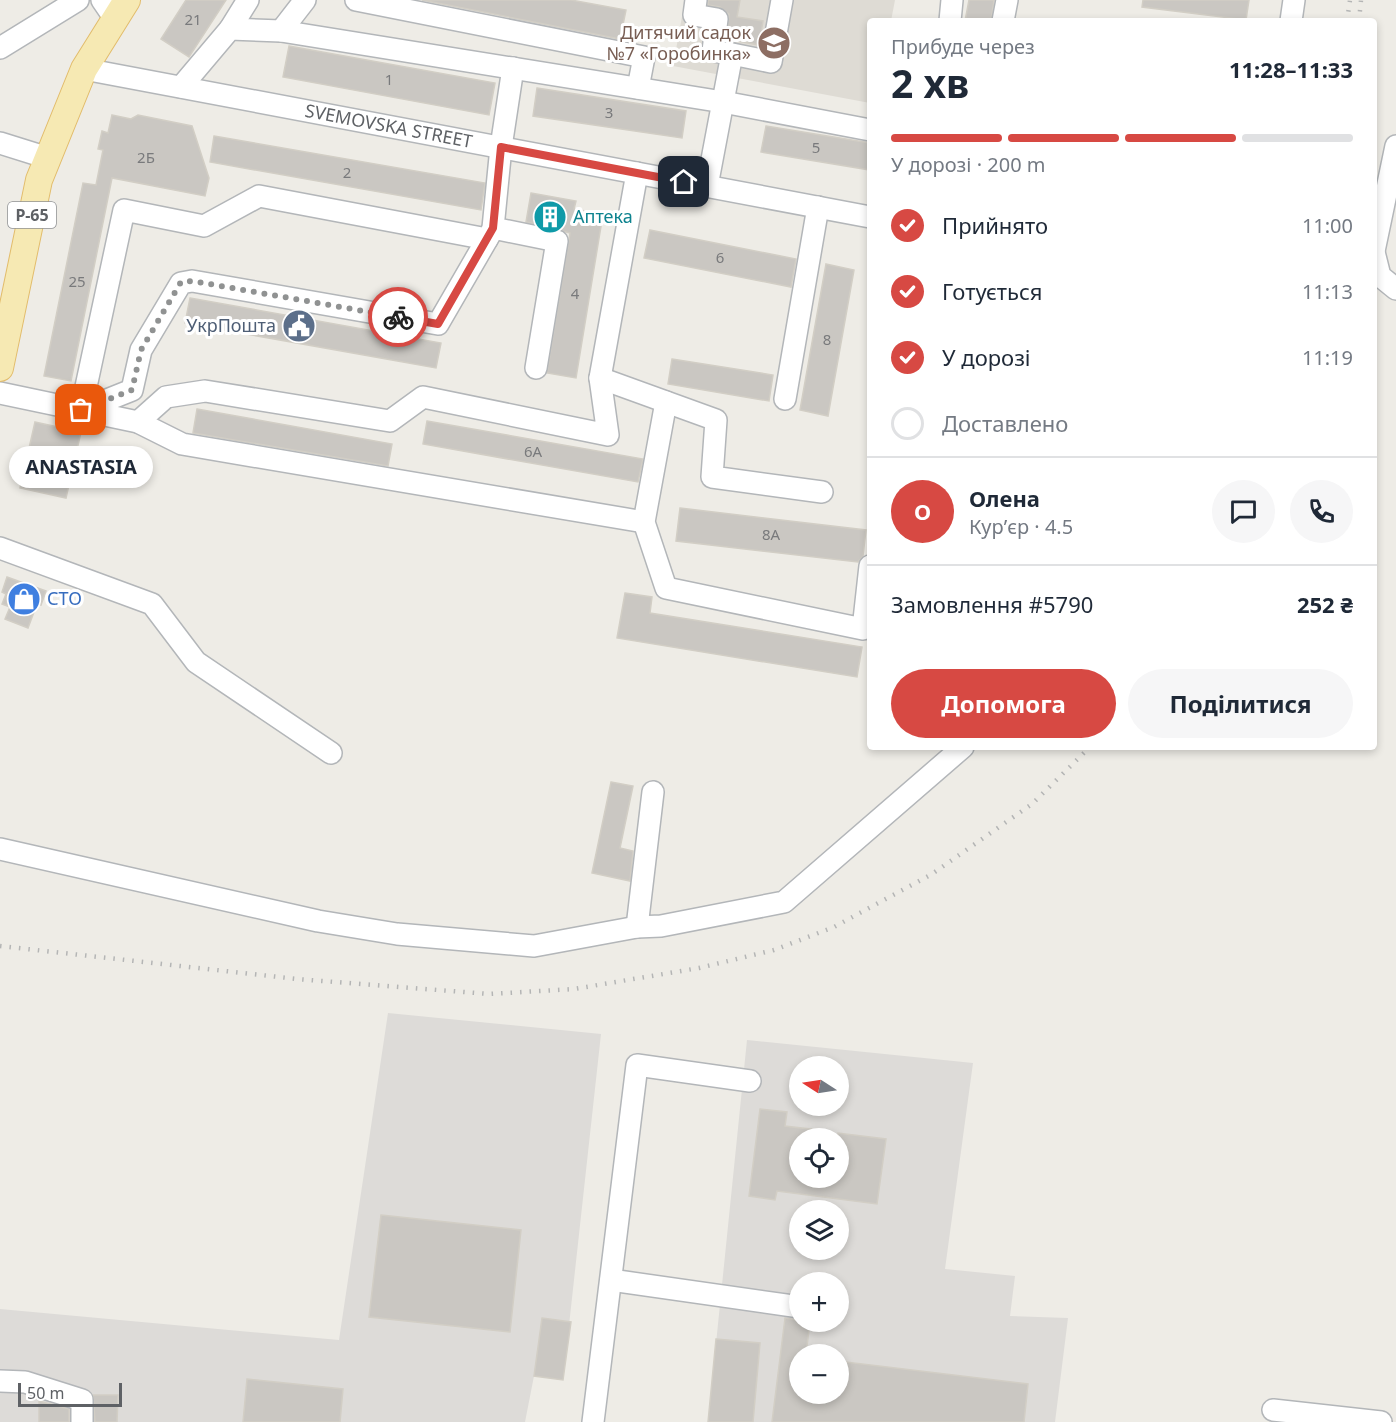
<!DOCTYPE html>
<html lang="uk">
<meta charset="utf-8">
<style>
body{margin:0;font-family:"Noto Sans",sans-serif;background:#f6f6f7;color:#1f2937;height:100vh;display:flex;flex-direction:column;font-size:22px;white-space:nowrap}
*{box-sizing:border-box;margin:0}
p{font-size:20px;color:#747a83}
.icon{flex:none;width:33px;height:33px;fill:none;stroke:currentColor;stroke-width:2;stroke-linecap:round;stroke-linejoin:round}
.map{position:relative;flex:1;overflow:hidden}
.sheet{position:absolute;left:867px;top:18px;width:510px;height:732px;display:flex;flex-direction:column;background:#fff;border-radius:6px;box-shadow:0 3px 9px #0003}
.sheet>*{flex:none}
.needle{width:39px;rotate:282deg}
.buttons{position:absolute;left:789px;top:1056px;display:grid;gap:12px}
.buttons a{display:grid;place-items:center;width:60px;height:60px;border-radius:50%;background:#fff;box-shadow:0 3px 9px #0003;font-size:30px}
.scale{position:absolute;left:18px;bottom:15px;width:104px;box-sizing:border-box;padding-left:6px;border:3px solid #5e6165;border-top:0;font-size:16px;line-height:21px;white-space:nowrap;color:#5e6165;-webkit-text-stroke:4px #fff;paint-order:stroke}
.pin{position:absolute;display:grid;place-items:center;width:51px;height:51px;color:#fff;margin:-26px;border-radius:12px;box-shadow:0 3px 9px #0006}
.courier{position:absolute;display:grid;place-items:center;width:60px;height:60px;margin:-30px;border:4px solid #d74943;border-radius:50%;background:#fff;color:#222;box-shadow:0 2px 8px #0007}
.bubble{position:absolute;height:42px;border-radius:21px;background:#fff;box-shadow:0 3px 9px #0003;font-size:20px;font-weight:700;line-height:42px;text-align:center}
.summary em{font-style:normal;font-weight:700}
.summary div{display:flex;flex-direction:column-reverse}
.summary{display:flex;align-items:center;justify-content:space-between;height:102px;padding:0 24px}
h1{font-size:39px;font-weight:700;line-height:45px}
.bar{display:grid;grid-template-columns:repeat(4,1fr);gap:9px 6px;align-content:center;height:72px;padding:0 24px}
.bar i{height:8px;border-radius:4px;background:#e0e1e3}
.bar .active{background:#d74943}
.bar p{grid-column:span 4}
.line{display:flex;align-items:center;gap:15px;padding:0 24px;border-top:2px solid #e0e1e3}
.line div{flex:1}
.round{display:grid;place-items:center;flex:none;width:63px;height:63px;border-radius:32px;background:#f6f6f7}
ol{padding:0 24px;list-style:none}
li{display:flex;align-items:center;gap:18px;height:66px}
li p{margin-inline-start:auto}
li .icon{padding:6px;border-radius:50%;background:#d74943;color:#fff;stroke-width:4}
li:last-child{color:#747a83}
li i{width:33px;height:33px;border:3px solid #e0e1e3;border-radius:50%}
.cta{display:flex;gap:12px;margin-top:auto;padding:12px 24px}
.cta a{flex:1;height:69px;border-radius:36px;background:#d74943;color:#fff;font-size:24px;font-weight:700;line-height:69px;text-align:center}
.cta a+a{background:#f6f6f7;color:#1f2937}
.map>svg:first-child{display:block}
.industrial{fill:#dddbd8;fill-rule:evenodd}
.education{fill:#dedbd4}
.building{fill:#cac7c2;stroke:#d2cec5;stroke-width:1.5}
.lines{fill:none;stroke-linecap:round;stroke-linejoin:round}
.minor-casing{stroke:#b3b6b9;stroke-width:24}
.major-casing{stroke:#e2bc6b;stroke-width:28}
.minor{stroke:#fff;stroke-width:21}
.major{stroke:#f6e9b3;stroke-width:26}
.rail{stroke:#b4b5b5;stroke-width:4.5;stroke-dasharray:1.5 8;stroke-linecap:butt}
.done{stroke:#909292;stroke-width:6;stroke-dasharray:0 10.8}
.route{stroke:#d74943;stroke-width:8}
.labels{text-anchor:middle;stroke-width:6;stroke-linejoin:round;paint-order:stroke}
.number-label{font-size:15px;fill:#797a7c}
.shield{fill:#fff;stroke:#8e9093;stroke-width:1.5}
.shield-label{font-size:16px;font-weight:bold;fill:#5e6165}
.education-label{font-size:18px;fill:#785e54;stroke:#fff;text-anchor:end}
.street-label{font-size:18px;fill:#5e6165;stroke:#fff}
.culture-label{font-size:18px;fill:#0d838f;stroke:#fff;text-anchor:start}
.service-label{font-size:18px;fill:#4e5e75;stroke:#fff;text-anchor:end}
.shop-label{font-size:18px;fill:#366cbe;stroke:#fff;text-anchor:start}
</style>
<div class="map">
<svg width="1396" height="1422" viewBox="0 0 1396 1422">
<rect width="100%" height="100%" fill="#eeece6"/>
<g class="industrial">
<polygon points="388,1013 601,1034 563,1380 534,1376 525,1422 0,1422 0,1309 339,1340"/>
<path d="M 747,1040 L 973,1063 L 945,1269 L 1015,1276 L 1010,1316 L 1068,1318 L 1055,1422 L 708,1422 ZM 800,1066 L 838,1066 L 838,1106 L 800,1106 ZM 800,1138 L 838,1138 L 838,1178 L 800,1178 ZM 800,1210 L 838,1210 L 838,1250 L 800,1250 ZM 800,1282 L 838,1282 L 838,1322 L 800,1322 ZM 800,1354 L 838,1354 L 838,1394 L 800,1394 Z"/>
</g>
<polygon class="education" points="685,0 895,0 891,21 870,21 870,103 673,66"/>
<g class="building">
<polygon points="186,0 226,0 189,57 161,39"/>
<polygon points="422,0 571,0 626,10 620,39"/>
<polygon points="708,0 740,0 737,17 763,21 759,45 727,39 729,14 720,7 708,5"/>
<polygon points="969,0 994,0 991,21 965,21"/>
<polygon points="1143,0 1249,0 1246,20 1142,7"/>
<polygon points="289,46 495,83 489,115 283,77"/>
<polygon points="537,88 686,111 682,138 533,116"/>
<polygon points="112,115 131,119 138,115 192,126 209,178 205,196 112,178 71,381 44,376 83,183 96,185 103,150 98,149 102,131 108,133"/>
<polygon points="766,126 870,143 870,170 761,152"/>
<polygon points="214,136 485,183 481,210 210,162"/>
<polygon points="531,193 576,201 574,209 603,214 576,378 547,373 570,233 526,222"/>
<polygon points="650,230 796,259 791,287 644,258"/>
<polygon points="826,264 854,270 828,416 800,410"/>
<polygon points="190,298 441,343 436,368 185,323"/>
<polygon points="672,359 773,375 769,401 668,384"/>
<polygon points="197,409 392,444 388,466 193,433"/>
<polygon points="427,421 643,459 638,482 423,444"/>
<polygon points="35,422 81,432 66,498 20,488"/>
<polygon points="680,508 866,530 863,556 858,562 676,541"/>
<polygon points="7,577 46,591 41,605 37,604 28,628 5,619 10,607 2,604 6,594 2,592"/>
<polygon points="625,593 652,597 650,613 862,647 857,677 617,638"/>
<polygon points="611,782 633,786 620,848 633,851 630,881 592,873"/>
<polygon points="760,1109 787,1112 785,1126 827,1131 827,1138 800,1138 800,1178 838,1178 838,1133 886,1139 877,1204 777,1191 775,1200 749,1196"/>
<polygon points="381,1215 521,1230 510,1332 369,1317"/>
<polygon points="542,1318 571,1322 563,1380 534,1376"/>
<polygon points="785,1318 810,1322 806,1354 800,1354 800,1394 838,1394 838,1361 1028,1384 1024,1422 772,1422"/>
<polygon points="716,1339 760,1343 753,1422 708,1422"/>
<polygon points="247,1379 343,1389 340,1422 243,1422"/>
<polygon points="93,1395 118,1395 117,1422 95,1422"/>
<polygon points="39,1401 69,1409 69,1422 39,1422"/>
</g>
<g class="lines">
<defs>
<g id="minor">
<polyline points="102,0 115,19"/>
<polyline points="356,0 644,57 638,88"/>
<polyline points="696,0 694,15 717,19 713,51 732,54"/>
<polyline points="950,21 952,0"/>
<polyline points="1003,21 1007,0"/>
<polyline points="1291,21 1294,0"/>
<polyline points="230,29 248,0"/>
<polyline points="281,31 723,102 870,130"/>
<polyline points="0,48 78,0"/>
<polyline points="513,68 501,147 493,228 557,241 536,368"/>
<path id="s1" d="M 84,69 L 870,217"/>
<polyline points="181,87 230,29 281,31 305,0"/>
<polyline points="0,143 48,158"/>
<polyline points="707,186 732,54 771,62 782,0"/>
<polyline points="1374,251 1396,146"/>
<polyline points="1374,252 1380,276 1396,289"/>
<polyline points="600,378 716,420 712,477 822,492"/>
<polyline points="0,393 138,422 182,444 644,522"/>
<polyline points="785,399 818,207"/>
<polyline points="666,402 644,522 666,588 863,629 870,566"/>
<polyline points="81,410 124,210 204,226 259,196 487,239"/>
<polyline points="82,410 132,390 141,350 181,283 192,281 438,324 493,229"/>
<polyline points="138,422 166,397 205,391 390,421 423,397 608,435 600,378 637,173"/>
<polyline points="0,548 152,604 196,662 331,753"/>
<polyline points="653,792 637,927 661,926 784,902 963,747"/>
<polyline points="0,849 318,921 397,934 534,946 637,927"/>
<polyline points="611,1280 800,1307"/>
<polyline points="0,1381 25,1382 82,1400 82,1422"/>
<polyline points="1273,1410 1381,1422"/>
<polyline points="593,1422 637,1065 750,1081"/>
</g>
<polyline id="major" points="0,368 39,180 84,69 127,0"/>
</defs>
<use href="#minor" class="minor-casing"/>
<use href="#major" class="major-casing"/>
<use href="#minor" class="minor"/>
<use href="#major" class="major"/>
<g class="rail">
<polyline points="1347,21 1350,0"/>
<polyline points="1359,21 1361,0"/>
<polyline points="0,946 297,979 489,994 574,989 699,968 774,950 834,927 932,874 1032,804 1090,747"/>
</g>
</g>
<g class="lines">
<polyline class="done" points="81,410 132,390 141,350 181,282 192,281 398,317"/>
<polyline class="route" points="398,317 438,324 493,228 501,147 684,182"/>
</g>
<defs>
<symbol id="school-disc" viewBox="-11 -11 22 22"><circle r="9.5" fill="#8d6e63" stroke="#fff"/><path d="M0-5L7-2L0 1L-7-2ZM-4 1L0 2.5L4 1V4Q0 6-4 4Z" fill="#fff"/></symbol>
<symbol id="building-disc" viewBox="-11 -11 22 22"><circle r="9.5" fill="#0f9aa8" stroke="#fff"/><path d="M-4-6H4V6H1V3H-1V6H-4ZM-2.5-4.3h1.7v1.8h-1.7ZM.8-4.3h1.7v1.8H.8ZM-2.5-1h1.7V.8h-1.7ZM.8-1h1.7V.8H.8Z" fill="#fff"/></symbol>
<symbol id="civic-disc" viewBox="-11 -11 22 22"><circle r="9.5" fill="#5c6f8a" stroke="#fff"/><path d="M-.6-6.5H3V-4.5H.6V-3L4-1V1h2V6H-6V1h2V-1L-.6-3ZM-1.2 2.5V6h2.4V2.5Z" fill="#fff"/></symbol>
<symbol id="shop-disc" viewBox="-11 -11 22 22"><circle r="9.5" fill="#3f7fe0" stroke="#fff"/><path d="M-5-2.5h2.3a2.7 3.5 0 0 1 5.4 0H5L5.5 6h-11ZM-1.5-2.5h3a1.5 2.3 0 0 0-3 0Z" fill="#fff"/></symbol>
</defs>
<g fill-rule="evenodd">
<use href="#school-disc" x="755" y="24" width="38" height="38"/>
<use href="#building-disc" x="531" y="198" width="38" height="38"/>
<use href="#civic-disc" x="280" y="307" width="38" height="38"/>
<use href="#shop-disc" x="5" y="580" width="38" height="38"/>
</g>
<g class="labels">
<g class="number-label">
<text x="193" y="25">21</text>
<text x="389" y="85">1</text>
<text x="609" y="118">3</text>
<text x="816" y="153">5</text>
<text x="146" y="163">2Б</text>
<text x="347" y="178">2</text>
<text x="720" y="263">6</text>
<text x="77" y="287">25</text>
<text x="575" y="299">4</text>
<text x="827" y="345">8</text>
<text x="533" y="457">6А</text>
<text x="771" y="540">8А</text>
</g>
<rect class="shield" x="8" y="202" width="48" height="26" rx="4.5"/>
<g class="shield-label">
<text x="32" y="221">Р-65</text>
</g>
<g class="education-label">
<text x="751" y="39">Дитячий садок<tspan x="751" dy="21">№7 «Горобинка»</tspan></text>
</g>
<g class="street-label">
<text dy="6" stroke="none"><textPath href="#s1" startOffset="310">SVEMOVSKA STREET</textPath></text>
</g>
<g class="culture-label">
<text x="573" y="223">Аптека</text>
</g>
<g class="service-label">
<text x="276" y="332">УкрПошта</text>
</g>
<g class="shop-label">
<text x="47" y="605">СТО</text>
</g>
</g>
</svg>
<div class="buttons">
<a><svg class="needle" viewBox="-14 -14 28 28"><path d="M0-13l5 13h-10z" fill="#e53935"/><path d="M0 13l5-13h-10z" fill="#747a83"/></svg></a>
<a><svg class="icon" aria-label="locate" viewBox="0 0 24 24"><circle cx="12" cy="12" r="6"/><path d="M12 2v4M12 18v4M2 12h4M18 12h4"/></svg></a>
<a><svg class="icon" aria-label="layers" viewBox="0 0 24 24"><path d="M12 4l9 5-9 5-9-5zM3 14l9 5 9-5"/></svg></a>
<a>+</a>
<a>−</a>
</div>
<div class="scale">50 m</div>
<div class="pin" style="left:81px;top:410px;background:#ea580c"><svg class="icon" aria-label="bag" viewBox="0 0 24 24"><path d="M5 8h14l-1 12H6zM9 8a3 3 0 0 1 6 0"/></svg></div>
<div class="pin" style="left:684px;top:182px;background:#1f2937"><svg class="icon" aria-label="home" viewBox="0 0 24 24"><path d="M3 11l9-7 9 7M6 9v11h12V9"/></svg></div>
<div class="courier" style="left:398px;top:317px"><svg class="icon" aria-label="bike" viewBox="0 0 24 24"><circle cx="6" cy="16" r="4"/><circle cx="18" cy="16" r="4"/><path d="M6 16l4-8h5l3 8M10 8l3 8H6M13 5h3"/></svg></div>
<div class="bubble" style="left:9px;top:446px;width:144px">ANASTASIA</div>
<section class="sheet">
<div class="summary"><div><h1>2 хв</h1><p>Прибуде через</p></div><em>11:28–11:33</em></div>
<div class="bar"><i class="active"></i><i class="active"></i><i class="active"></i><i></i><p>У дорозі · 200 m</p></div>
<ol>
<li><svg class="icon" aria-label="check" viewBox="0 0 24 24"><path d="M5 12l5 5 9-10"/></svg>Прийнято<p>11:00</p></li>
<li><svg class="icon" aria-label="check" viewBox="0 0 24 24"><path d="M5 12l5 5 9-10"/></svg>Готується<p>11:13</p></li>
<li><svg class="icon" aria-label="check" viewBox="0 0 24 24"><path d="M5 12l5 5 9-10"/></svg>У дорозі<p>11:19</p></li>
<li><i></i>Доставлено</li>
</ol>
<div class="line" style="height:108px"><b class="round" style="background:#d74943;color:#fff">О</b><div><b>Олена</b><p>Кур’єр · 4.5</p></div><a class="round"><svg class="icon" aria-label="chat" viewBox="0 0 24 24"><path d="M4 5h16v11H9l-5 4z"/></svg></a><a class="round"><svg class="icon" aria-label="phone" viewBox="0 0 24 24"><path d="M5 4h4l2 5-3 2q2 4 5 5l2-3 5 2v4C11 20 4 13 5 4z"/></svg></a></div>
<div class="line" style="height:78px"><div>Замовлення #5790</div><b>252 ₴</b></div>
<div class="cta"><a>Допомога</a><a>Поділитися</a></div>
</section>
</div>
